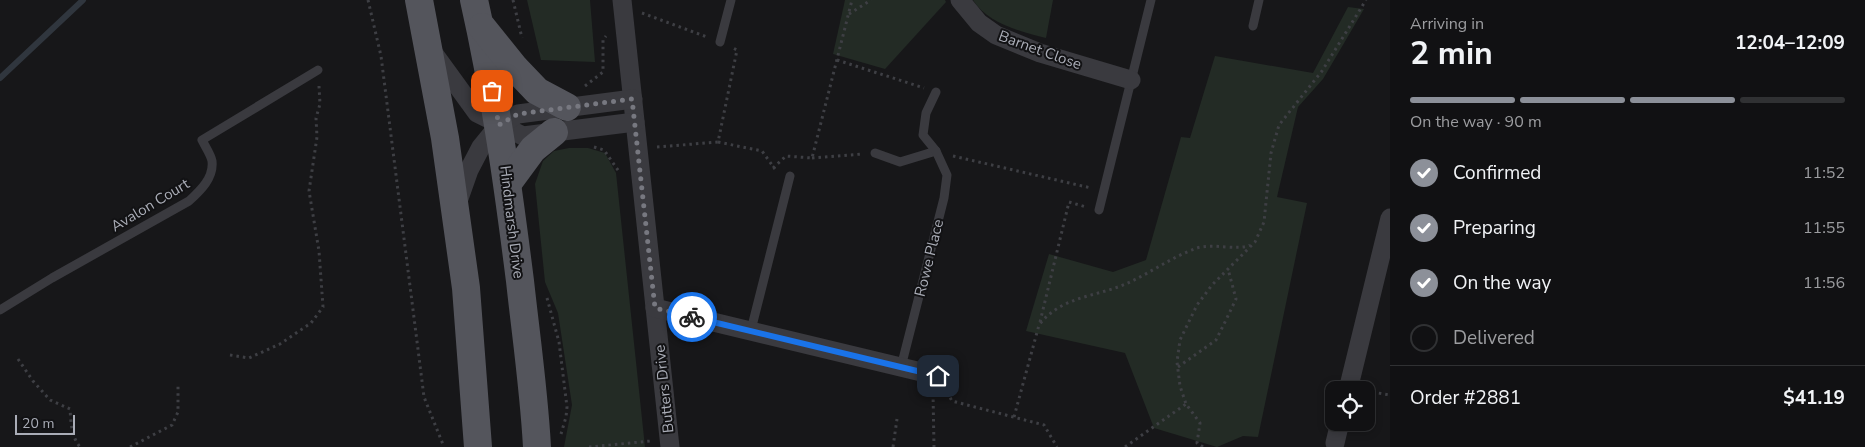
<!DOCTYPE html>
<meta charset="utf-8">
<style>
body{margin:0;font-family:"Nunito Sans",sans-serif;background:#1a1a1c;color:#f1f3f6;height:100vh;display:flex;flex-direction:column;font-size:19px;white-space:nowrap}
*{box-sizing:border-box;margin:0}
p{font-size:16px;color:#9c9da0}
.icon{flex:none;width:28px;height:28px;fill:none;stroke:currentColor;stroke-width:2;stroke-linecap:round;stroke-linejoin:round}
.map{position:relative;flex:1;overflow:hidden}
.details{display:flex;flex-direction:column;background:#111113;width:475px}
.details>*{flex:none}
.fabs{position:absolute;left:1325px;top:381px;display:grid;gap:10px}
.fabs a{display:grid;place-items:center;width:50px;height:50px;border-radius:10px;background:#111113;box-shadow:0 2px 8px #0003,0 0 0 1px #303133;font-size:25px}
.scale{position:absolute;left:15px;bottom:12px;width:60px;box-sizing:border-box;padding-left:5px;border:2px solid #aaadb7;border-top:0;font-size:14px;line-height:18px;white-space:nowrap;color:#aaadb7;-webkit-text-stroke:4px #121214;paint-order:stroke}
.pin{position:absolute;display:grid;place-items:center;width:42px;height:42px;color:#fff;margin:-21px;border-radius:10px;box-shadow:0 2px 8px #0006}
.courier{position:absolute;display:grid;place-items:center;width:50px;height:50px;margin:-25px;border:4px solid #1a73e8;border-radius:50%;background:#fff;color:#222;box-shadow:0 1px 6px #0007}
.overview em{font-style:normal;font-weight:700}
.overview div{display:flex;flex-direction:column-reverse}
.overview{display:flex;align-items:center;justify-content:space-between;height:85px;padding:0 20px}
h1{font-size:32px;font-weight:700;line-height:38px}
.bar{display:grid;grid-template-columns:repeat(4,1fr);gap:8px 5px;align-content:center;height:60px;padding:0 20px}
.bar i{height:6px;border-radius:4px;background:#303133}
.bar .current{background:#8c9099}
.bar p{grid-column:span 4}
.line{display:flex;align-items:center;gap:12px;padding:0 20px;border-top:1px solid #303133}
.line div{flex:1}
ol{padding:0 20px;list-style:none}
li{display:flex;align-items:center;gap:15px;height:55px}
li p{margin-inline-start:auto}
li .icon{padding:5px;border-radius:50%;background:#8c9099;color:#fff;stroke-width:4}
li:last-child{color:#9c9da0}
li i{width:28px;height:28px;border:2px solid #303133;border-radius:50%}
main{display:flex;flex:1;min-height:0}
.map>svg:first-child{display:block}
.green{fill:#232b25}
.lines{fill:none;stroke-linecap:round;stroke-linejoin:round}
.stream{stroke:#30363e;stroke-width:6}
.path{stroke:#3e3f44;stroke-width:3;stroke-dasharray:2.5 4;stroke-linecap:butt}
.service{stroke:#3a3a3f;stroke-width:9}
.minor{stroke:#3a3a3f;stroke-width:19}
.primary{stroke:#54555c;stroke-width:28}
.done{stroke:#777880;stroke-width:5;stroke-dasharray:0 9}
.route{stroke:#1a73e8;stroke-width:6}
.labels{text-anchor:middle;stroke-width:4;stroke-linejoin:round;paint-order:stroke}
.street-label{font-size:15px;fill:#aaadb7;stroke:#121214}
</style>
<main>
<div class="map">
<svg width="1390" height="447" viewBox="0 0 1390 447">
<rect width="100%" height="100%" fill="#171719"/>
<g class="green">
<polygon points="527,0 590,0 595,62 541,60"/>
<polygon points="845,0 945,0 946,2 885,69 833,54"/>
<path d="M 973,0 L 1053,0 L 1046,38 C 1021,32 987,23 973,0 Z"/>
<polygon points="1348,7 1364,9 1323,79 1298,107 1277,197 1307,203 1258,437 1243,436 1217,447 1154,428 1125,353 1026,331 1049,254 1113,272 1146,260 1181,137 1190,138 1215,56 1313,73"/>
<polygon points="569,148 588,148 605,153 616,173 645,447 564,447 572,405 558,313 545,282 535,184 543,161 554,151"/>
</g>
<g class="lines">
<polyline class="stream" points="0,78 83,0"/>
<g class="path">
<polyline points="368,0 381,56 424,397 444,447"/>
<polyline points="513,0 522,38"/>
<polyline points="642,13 707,37"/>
<polyline points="849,14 871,0"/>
<polyline points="837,60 924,88"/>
<polyline points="585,86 603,72 603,40 606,36"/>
<polyline points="718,142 762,151 775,169"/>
<polyline points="594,147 604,150 620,173"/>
<polyline points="657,147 718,142 737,50 731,47"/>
<polyline points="953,156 1091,188"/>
<polyline points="812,158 862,154"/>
<polyline points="773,168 786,156 812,158 852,0"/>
<polyline points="547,298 559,342 567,407 566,417 561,434"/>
<polyline points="1040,322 1069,202 1086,207"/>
<polyline points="230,355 249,358 280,344 311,323 323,307 319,251 309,191 317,137 316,118 320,104 319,86"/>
<path d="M 18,359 L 33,381 L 50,400 L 70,409 C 71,422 71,436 80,447"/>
<polyline points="1178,367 1216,340 1226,320 1236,299 1228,269"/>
<polyline points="1366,391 1390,395"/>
<polyline points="947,392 952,401 1044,425 1057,447"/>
<polyline points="933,393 934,447"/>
<path d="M 1014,417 L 1039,325 C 1063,294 1101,297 1132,281 C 1153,271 1174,256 1197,248 C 1213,243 1239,251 1250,245"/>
<polyline points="130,447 172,425 178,412 178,383"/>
<polyline points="589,447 651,441"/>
<polyline points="893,447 897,419"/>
<polyline points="1125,447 1186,404"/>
<polyline points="1203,447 1197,443 1200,423 1186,404 1180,386 1177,362 1180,340 1197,305 1212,285 1255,242 1264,222 1271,153 1279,125 1322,71 1366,0"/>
</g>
<g class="service">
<polyline points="1253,26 1259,0"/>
<polyline points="720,42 731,0"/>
<polyline points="875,153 900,162 936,151"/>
<polyline points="1099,210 1151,0"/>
<path d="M 0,310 L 52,278 L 189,201 C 200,191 214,178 212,161 C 211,155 205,146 202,140 L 318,70"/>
<polyline points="751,330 790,176"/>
<polyline points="901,367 944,198 947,175 936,151 923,135 926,113 936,92"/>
</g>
<g class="minor">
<polyline points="622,0 670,447"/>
<polyline points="960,0 979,23 996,35 1040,53 1131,80"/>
<polyline points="432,51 477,113 523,136 635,122"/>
<polyline points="457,204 469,170 481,147 499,125 518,114 633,99"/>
<polyline points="655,308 938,376"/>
<polyline points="1348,390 1390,218"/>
<polyline points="1335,443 1340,422"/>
</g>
<g class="primary">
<polyline points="419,0 445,138 466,288 478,447"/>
<path d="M 474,0 C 495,93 508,186 520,281 C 526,336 534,391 537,447"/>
<polyline points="482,27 515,68 537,91 567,107"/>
<polyline points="508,183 533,149 554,132"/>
</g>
</g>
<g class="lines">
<polyline class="done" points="492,91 499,125 518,114 632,99 655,308 692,317"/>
<polyline class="route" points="692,317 938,376"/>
</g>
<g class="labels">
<g class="street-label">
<text transform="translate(1040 50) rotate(20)" y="5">Barnet Close</text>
<text transform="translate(150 205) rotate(-31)" y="5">Avalon Court</text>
<text transform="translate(512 222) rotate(83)" y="5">Hindmarsh Drive</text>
<text transform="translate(929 258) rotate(-76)" y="5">Rowe Place</text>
<text transform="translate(664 389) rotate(-96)" y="5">Butters Drive</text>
</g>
</g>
</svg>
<div class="fabs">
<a><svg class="icon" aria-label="locate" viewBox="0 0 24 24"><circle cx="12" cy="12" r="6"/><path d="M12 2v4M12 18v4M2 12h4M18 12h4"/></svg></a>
</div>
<div class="scale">20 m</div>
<div class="pin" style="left:492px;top:91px;background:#ea580c"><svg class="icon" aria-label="bag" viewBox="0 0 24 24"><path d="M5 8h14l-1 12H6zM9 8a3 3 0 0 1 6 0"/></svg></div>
<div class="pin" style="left:938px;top:376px;background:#1f2937"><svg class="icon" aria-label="home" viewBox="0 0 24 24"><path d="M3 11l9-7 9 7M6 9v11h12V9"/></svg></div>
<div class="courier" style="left:692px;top:317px"><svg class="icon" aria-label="bike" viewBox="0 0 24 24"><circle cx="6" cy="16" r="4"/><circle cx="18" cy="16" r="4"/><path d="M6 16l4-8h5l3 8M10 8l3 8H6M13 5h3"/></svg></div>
</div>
<section class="details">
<div class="overview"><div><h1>2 min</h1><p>Arriving in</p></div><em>12:04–12:09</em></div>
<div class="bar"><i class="current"></i><i class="current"></i><i class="current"></i><i></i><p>On the way · 90 m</p></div>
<ol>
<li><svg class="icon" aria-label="check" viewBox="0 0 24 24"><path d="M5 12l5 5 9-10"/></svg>Confirmed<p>11:52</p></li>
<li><svg class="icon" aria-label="check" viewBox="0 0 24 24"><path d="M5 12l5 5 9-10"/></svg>Preparing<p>11:55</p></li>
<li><svg class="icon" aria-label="check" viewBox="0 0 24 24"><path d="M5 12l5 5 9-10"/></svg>On the way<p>11:56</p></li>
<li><i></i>Delivered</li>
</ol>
<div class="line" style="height:65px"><div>Order #2881</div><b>$41.19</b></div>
</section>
</main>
